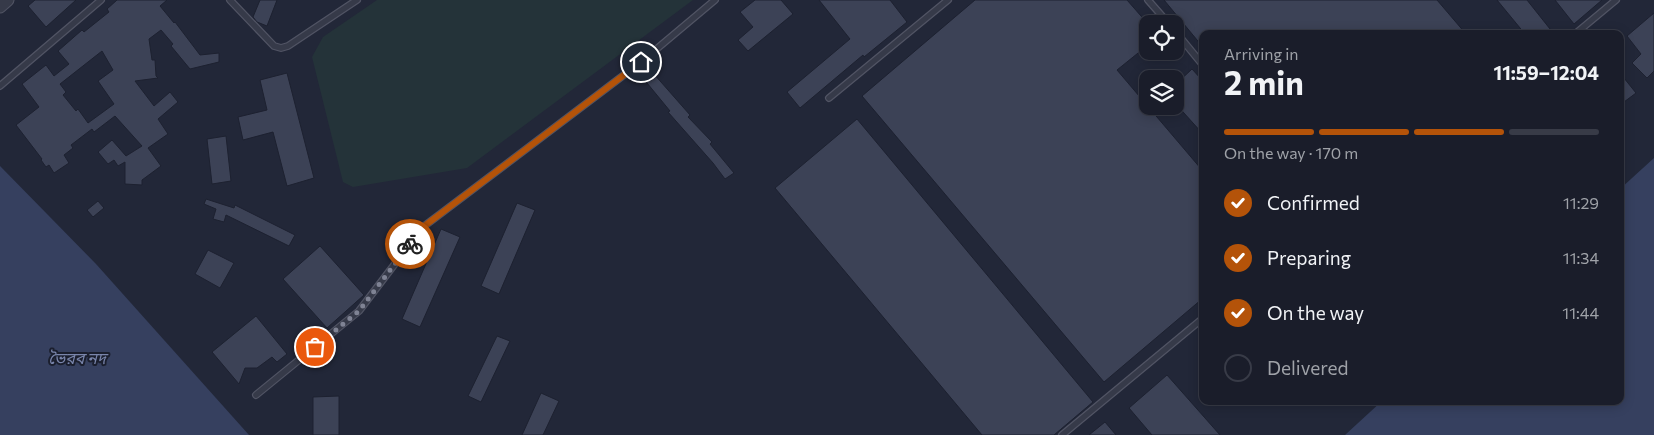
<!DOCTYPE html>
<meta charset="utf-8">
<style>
body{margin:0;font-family:Commissioner,"Noto Sans Bengali",sans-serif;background:#272a36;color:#f1f3f6;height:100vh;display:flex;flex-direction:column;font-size:19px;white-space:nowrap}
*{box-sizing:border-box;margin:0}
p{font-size:16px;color:#9fa2a8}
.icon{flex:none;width:28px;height:28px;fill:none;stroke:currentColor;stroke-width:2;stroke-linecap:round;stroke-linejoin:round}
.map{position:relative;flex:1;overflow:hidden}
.sheet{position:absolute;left:1199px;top:30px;width:425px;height:375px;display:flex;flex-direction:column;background:#1a1d2a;border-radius:10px;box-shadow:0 2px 12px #0003,0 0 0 1px #383b47}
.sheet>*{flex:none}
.fabs{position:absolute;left:1139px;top:15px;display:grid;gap:10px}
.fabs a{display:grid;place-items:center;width:45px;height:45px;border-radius:10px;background:#1a1d2a;box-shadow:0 2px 12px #0003,0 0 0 1px #383b47;font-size:25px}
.pin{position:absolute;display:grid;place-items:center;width:42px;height:42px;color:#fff;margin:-21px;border:2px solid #fff;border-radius:50%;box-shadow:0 1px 5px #0007}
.courier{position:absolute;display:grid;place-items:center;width:50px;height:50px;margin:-25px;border:4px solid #b45309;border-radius:50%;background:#fff;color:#222;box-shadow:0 1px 6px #0007}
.headline em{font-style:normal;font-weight:700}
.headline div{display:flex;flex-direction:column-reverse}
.headline{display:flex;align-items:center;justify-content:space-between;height:85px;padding:0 25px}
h1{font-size:32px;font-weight:700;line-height:38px}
.bar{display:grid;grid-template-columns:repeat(4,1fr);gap:8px 5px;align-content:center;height:60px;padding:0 25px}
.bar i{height:6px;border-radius:4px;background:#383b47}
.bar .selected{background:#b45309}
.bar p{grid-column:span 4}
ol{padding:0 25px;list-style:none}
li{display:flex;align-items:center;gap:15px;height:55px}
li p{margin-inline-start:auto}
li .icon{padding:5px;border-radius:50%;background:#b45309;color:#fff;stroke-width:4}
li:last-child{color:#9fa2a8}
li i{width:28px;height:28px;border:2px solid #383b47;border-radius:50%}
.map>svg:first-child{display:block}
.green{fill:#243339}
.water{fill:#36405f}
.building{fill:#3c4256;stroke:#1d2130;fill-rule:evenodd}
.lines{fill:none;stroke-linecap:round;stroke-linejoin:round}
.lane-casing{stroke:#515464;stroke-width:8}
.street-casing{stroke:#515464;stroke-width:13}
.lane{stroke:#363a49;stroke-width:5.5}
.street{stroke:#363a49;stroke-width:11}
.done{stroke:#7f8394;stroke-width:5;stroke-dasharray:0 9}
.route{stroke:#b45309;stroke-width:6}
.labels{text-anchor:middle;stroke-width:4;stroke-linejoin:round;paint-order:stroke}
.water-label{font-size:16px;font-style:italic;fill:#7a86ac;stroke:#1b1f2e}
</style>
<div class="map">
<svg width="1654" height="435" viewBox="0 0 1654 435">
<rect width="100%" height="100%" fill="#222738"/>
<polygon class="green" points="377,0 693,0 467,168 353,187 343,182 312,57 323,37"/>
<g class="water">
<polygon points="1654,158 1654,435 1345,435 1382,401 1620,401 1620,189"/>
<polygon points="0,166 96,264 249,435 0,435"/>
</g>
<g class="building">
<polygon points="35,0 76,0 46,27 28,6"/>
<path d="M 117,0 L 167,0 L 160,6 L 174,23 L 175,22 L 200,55 L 219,53 L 219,62 L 190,69 L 171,46 L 173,44 L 161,30 L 149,39 L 152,60 L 155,60 L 156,76 L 158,78 L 135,81 L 154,106 L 170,92 L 178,102 L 158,119 L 168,134 L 148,148 L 161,166 L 142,180 L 142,185 L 125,184 L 125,162 L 118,166 L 114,160 L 108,164 L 98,152 L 112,140 L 126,156 L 142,146 L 115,116 L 94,132 L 92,129 L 71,145 L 73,148 L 64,155 L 69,163 L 54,173 L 49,165 L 46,167 L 41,160 L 42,159 L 16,125 L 39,107 L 22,84 L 46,65 L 54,76 L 69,64 L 58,51 L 82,30 L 84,32 L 109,12 L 107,9 ZM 102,51 L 113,70 L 98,81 L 114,104 L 88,123 L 78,109 L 76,111 L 63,95 L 66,92 L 60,84 Z"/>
<polygon points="260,0 277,0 267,26 257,22 253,17"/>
<polygon points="755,0 781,0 793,14 748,51 738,40 753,27 740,12"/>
<polygon points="819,0 890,0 907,22 864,57 863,55 800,108 787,92 850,39"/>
<polygon points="975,0 1127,0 1148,24 1148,45 1117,70 1202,170 1202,299 1104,382 862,96"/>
<polygon points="1164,0 1437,0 1466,34 1202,34 1202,46"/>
<polygon points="1497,0 1527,0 1554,34 1525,34"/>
<polygon points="1555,0 1602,0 1574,24"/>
<polygon points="1654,13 1654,71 1647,78 1632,63 1641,54 1627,36"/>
<polygon points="646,65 690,115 688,117 712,142 710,144 734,173 725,179 713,163 668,112 670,111 638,72"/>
<polygon points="1192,69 1202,80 1202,133 1175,103 1175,85"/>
<polygon points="287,73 314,178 287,186 273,132 243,140 238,117 267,110 260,80"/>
<polygon points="1620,73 1636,93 1620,105"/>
<polygon points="857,119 1093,402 1054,435 982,435 775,188"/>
<polygon points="226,136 231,181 212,184 207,139"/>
<polygon points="206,199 234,208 235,205 295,235 289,246 226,215 224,222 213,219 216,209 204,204"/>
<polygon points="98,201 104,208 93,217 87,210"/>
<polygon points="517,203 535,210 499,294 481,286"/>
<polygon points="441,229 460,237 420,327 402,319"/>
<polygon points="320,246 364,295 327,328 283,279"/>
<polygon points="208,250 234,263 220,288 195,274"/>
<polygon points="256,316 287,354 277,362 272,357 257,368 245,368 239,384 212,352"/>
<polygon points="497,336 510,341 481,402 468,396"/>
<polygon points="1167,375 1220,435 1152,435 1129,408"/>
<polygon points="541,393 559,401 543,435 522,435"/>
<polygon points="339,396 339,435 313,435 313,397"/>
<polygon points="1105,422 1116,435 1089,435"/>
</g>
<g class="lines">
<defs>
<g id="lane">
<polyline points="230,0 274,46 281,48 288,46 357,0"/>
<polyline points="1148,0 1169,24"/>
<polyline points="1175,31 1202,64"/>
<polyline points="1575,34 1616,0"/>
<polyline points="0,86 101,0"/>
<polyline points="829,98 948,0"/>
<polyline points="256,395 359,311 423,227 641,62 715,0"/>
<polyline points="1062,435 1202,319"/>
</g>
<polyline id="street" points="0,7 8,0"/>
</defs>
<use href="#lane" class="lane-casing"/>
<use href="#street" class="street-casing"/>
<use href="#lane" class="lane"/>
<use href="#street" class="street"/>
</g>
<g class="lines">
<polyline class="done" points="315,347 359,311 410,244"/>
<polyline class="route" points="410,244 423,227 641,62"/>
</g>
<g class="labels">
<g class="water-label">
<text x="77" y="364">ভৈরব নদ</text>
</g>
</g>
</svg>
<div class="fabs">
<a><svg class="icon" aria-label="locate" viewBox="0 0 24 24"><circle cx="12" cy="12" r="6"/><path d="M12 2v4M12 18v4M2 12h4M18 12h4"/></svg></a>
<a><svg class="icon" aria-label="layers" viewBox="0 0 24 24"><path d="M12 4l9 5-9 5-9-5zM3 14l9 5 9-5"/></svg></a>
</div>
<div class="pin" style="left:315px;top:347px;background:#ea580c"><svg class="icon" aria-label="bag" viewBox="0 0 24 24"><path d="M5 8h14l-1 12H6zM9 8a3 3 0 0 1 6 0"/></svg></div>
<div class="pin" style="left:641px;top:62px;background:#1f2937"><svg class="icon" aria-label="home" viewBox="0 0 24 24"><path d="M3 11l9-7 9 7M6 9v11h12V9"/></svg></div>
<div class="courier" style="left:410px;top:244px"><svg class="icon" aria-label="bike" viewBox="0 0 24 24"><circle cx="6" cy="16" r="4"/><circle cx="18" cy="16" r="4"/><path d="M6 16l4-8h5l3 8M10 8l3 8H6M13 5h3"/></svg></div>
<section class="sheet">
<div class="headline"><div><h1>2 min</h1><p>Arriving in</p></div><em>11:59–12:04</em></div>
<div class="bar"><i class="selected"></i><i class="selected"></i><i class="selected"></i><i></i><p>On the way · 170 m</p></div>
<ol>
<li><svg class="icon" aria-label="check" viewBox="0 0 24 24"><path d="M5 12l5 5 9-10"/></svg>Confirmed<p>11:29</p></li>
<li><svg class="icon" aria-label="check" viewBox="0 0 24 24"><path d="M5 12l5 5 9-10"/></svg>Preparing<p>11:34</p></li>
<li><svg class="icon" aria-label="check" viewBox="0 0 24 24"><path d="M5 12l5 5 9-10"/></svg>On the way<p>11:44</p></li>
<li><i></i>Delivered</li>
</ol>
</section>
</div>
